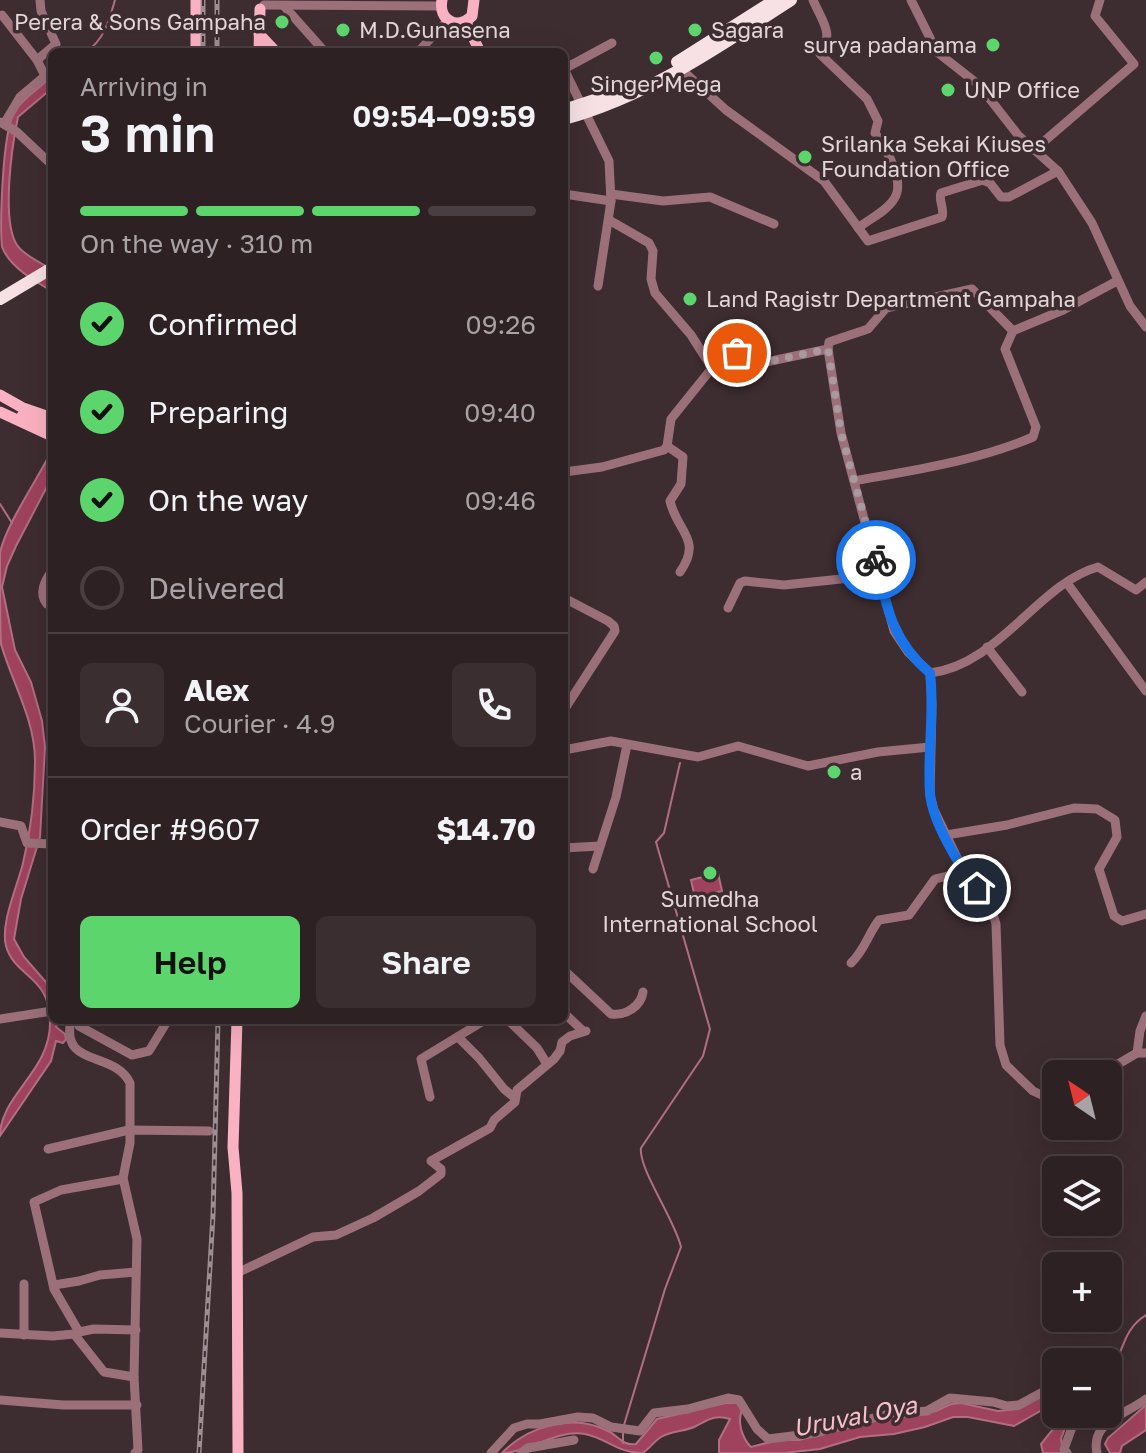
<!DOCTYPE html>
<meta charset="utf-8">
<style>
body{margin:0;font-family:"Golos Text",sans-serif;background:#3a2e31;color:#f1f3f6;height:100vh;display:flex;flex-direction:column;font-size:30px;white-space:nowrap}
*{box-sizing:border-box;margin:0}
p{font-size:26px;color:#a7a3a6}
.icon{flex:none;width:44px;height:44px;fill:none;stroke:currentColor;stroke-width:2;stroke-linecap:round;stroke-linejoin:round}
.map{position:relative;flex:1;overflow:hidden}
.panel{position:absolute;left:48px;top:48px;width:520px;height:976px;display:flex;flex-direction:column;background:#2e2124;border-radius:12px;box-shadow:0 8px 32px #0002,0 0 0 2px #493e41}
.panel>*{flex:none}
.needle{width:52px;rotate:325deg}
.controls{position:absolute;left:1042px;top:1060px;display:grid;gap:16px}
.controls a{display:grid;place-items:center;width:80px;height:80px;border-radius:12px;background:#2e2124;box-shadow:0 8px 32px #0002,0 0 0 2px #493e41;font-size:40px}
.pin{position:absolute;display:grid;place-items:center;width:68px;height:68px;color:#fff;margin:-34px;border:4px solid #fff;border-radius:50%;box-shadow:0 2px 8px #0007}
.courier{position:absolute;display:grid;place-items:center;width:80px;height:80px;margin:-40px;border:6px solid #1a73e8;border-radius:50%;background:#fff;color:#222;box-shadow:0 2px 10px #0007}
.overview em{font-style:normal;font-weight:600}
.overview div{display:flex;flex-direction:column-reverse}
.overview{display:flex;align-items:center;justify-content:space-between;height:136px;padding:0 32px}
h1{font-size:52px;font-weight:600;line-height:60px}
.bar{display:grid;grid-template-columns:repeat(4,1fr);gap:12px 8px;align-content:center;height:96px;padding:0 32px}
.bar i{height:10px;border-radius:6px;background:#493e41}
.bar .current{background:#5cd56d}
.bar p{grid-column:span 4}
.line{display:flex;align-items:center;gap:20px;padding:0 32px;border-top:2px solid #493e41}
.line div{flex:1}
.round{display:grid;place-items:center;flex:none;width:84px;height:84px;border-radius:12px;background:#3a2e31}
ol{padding:0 32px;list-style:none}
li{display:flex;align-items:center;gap:24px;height:88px}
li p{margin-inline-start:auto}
li .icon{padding:8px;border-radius:50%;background:#5cd56d;color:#111;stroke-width:4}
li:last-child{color:#a7a3a6}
li i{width:44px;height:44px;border:4px solid #493e41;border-radius:50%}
.primary-button{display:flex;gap:16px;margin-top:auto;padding:16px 32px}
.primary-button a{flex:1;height:92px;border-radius:12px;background:#5cd56d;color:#111;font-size:32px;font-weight:600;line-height:92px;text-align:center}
.primary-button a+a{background:#3a2e31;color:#f1f3f6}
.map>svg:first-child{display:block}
.water{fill:#9e425d;stroke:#b26e82;stroke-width:2}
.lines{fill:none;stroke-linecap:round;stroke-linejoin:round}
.stream{stroke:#b26e82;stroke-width:2}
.minor{stroke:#9b7079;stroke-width:9}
.major{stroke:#fab2c2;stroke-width:11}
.highway{stroke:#f7e1e5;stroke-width:12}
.rail-casing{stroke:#9c8e92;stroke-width:5}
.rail{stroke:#3d2c30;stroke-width:2;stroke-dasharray:6;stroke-linecap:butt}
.done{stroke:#a89a9e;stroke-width:8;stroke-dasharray:0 14.4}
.route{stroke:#1a73e8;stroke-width:10}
.poi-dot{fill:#5cd56d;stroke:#3d2c30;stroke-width:3}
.labels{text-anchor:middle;stroke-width:7;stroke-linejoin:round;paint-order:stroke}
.poi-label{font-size:22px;fill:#e2d6d9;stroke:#3d2c30;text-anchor:start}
.water-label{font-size:24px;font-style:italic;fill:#f6c1cc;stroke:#3d2c30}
</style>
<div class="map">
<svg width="1146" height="1453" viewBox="0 0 1146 1453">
<rect width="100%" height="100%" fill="#3d2c30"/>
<g class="water">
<path d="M 52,74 L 51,89 L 18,117 C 12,146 1,220 17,245 C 25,257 42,262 52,271 L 52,291 C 34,281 10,267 2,247 C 0,226 2,134 14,113 C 23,96 41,90 52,74 Z"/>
<path d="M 52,450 L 52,477 L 16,546 L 7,566 L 2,587 L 15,650 L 31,682 L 42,721 L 45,747 L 40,837 L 21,899 L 14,939 L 24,957 L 52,989 L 52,1020 L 59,1020 L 56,1027 L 65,1034 L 66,1039 L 63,1043 L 56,1041 L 51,1061 L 0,1136 C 0,1095 51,1071 50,1022 C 50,975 15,978 6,946 C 0,923 18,885 23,863 C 31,830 35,795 35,761 C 35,719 12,683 1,644 C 0,629 0,568 0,553 C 5,526 39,477 52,450 Z"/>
<polygon points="718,873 722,891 695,898 691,880"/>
<path d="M 1056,1394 L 1056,1402 L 1014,1426 L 968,1417 L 953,1417 L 925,1427 L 894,1434 L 860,1437 L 820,1449 L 784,1453 L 719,1453 L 719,1440 L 730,1419 C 715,1414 708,1420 696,1426 C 685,1432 672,1430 661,1437 C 654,1441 648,1451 642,1453 C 618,1453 606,1438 585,1434 C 556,1429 528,1453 502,1453 C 528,1426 573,1413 608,1431 C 619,1436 622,1446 636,1444 L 657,1419 L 726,1403 L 737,1403 L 742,1410 C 737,1422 742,1438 751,1447 L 778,1440 L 799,1440 L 882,1418 L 936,1411 L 951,1404 L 961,1403 L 998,1411 L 1018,1409 L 1041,1396 Z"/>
<polygon points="1146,1405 1146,1430 1122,1446 1120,1453 1110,1453 1105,1444 1108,1438"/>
<polygon points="1060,1414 1070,1414 1061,1439 1063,1453 1043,1453 1041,1444 1054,1428"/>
</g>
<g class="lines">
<g class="stream">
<path d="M 86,52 C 104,40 109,21 115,0"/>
<polyline points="0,504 12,523"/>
<path d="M 1108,1374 L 1111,1373 C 1123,1351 1124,1328 1146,1315"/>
<path d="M 624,1425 L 665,1289 L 681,1247 C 675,1220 638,1168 641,1148 L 703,1056 L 710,1029 L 656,842 L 664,833 L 680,763"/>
<polyline points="623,1431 623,1443"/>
</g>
<g class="minor">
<path d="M 813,0 C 822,21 835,34 820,54 L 867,99 L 878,121 L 875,133 C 886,148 906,182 894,199 C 887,211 869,219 858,228"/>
<polyline points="911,0 937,52 979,85 1018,135 1058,171 1092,223 1130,306 1146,327"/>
<polyline points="264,5 441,6"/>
<polyline points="284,6 325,52"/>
<polyline points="2,15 37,60"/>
<polyline points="418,52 448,20"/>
<polyline points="564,69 609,161 611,201 598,286"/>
<polyline points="564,69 612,43"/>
<path d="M 681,69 L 726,110 L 824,181 L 868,241 L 942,217 C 945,208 938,201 941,193 L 983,180 L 990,183 L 1001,197 L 1009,197 L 1058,171"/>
<polyline points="0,122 17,132 52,165"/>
<polyline points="4,124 20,97 45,76 37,60 56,44 41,11 40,0"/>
<polyline points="1034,150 1134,64 1095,16 1100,0"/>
<polyline points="564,194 611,201"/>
<polyline points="611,194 663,201 710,197 774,224"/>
<polyline points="609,220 649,243 653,251 651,279 655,293 691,335 712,368"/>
<polyline points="828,349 841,433 894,631 908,652 930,673 932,704 930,795 934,810 964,872 990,904 996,924 1000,1045 1006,1065 1033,1091 1044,1096 1056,1096"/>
<polyline points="828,349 829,342 868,329 886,308 972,289 1013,331"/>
<polyline points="667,446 671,419 712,368 745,350 761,363 828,349"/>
<path d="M 667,446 L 683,457 L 681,484 L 670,501 C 677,532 703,539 680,572"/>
<polyline points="564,472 602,467 664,450 667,446"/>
<path d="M 854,481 C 914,470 977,461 1033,437 L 1036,427 L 1005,349 L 1013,331 L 1063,310 L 1117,281"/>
<path d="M 52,571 C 45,580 38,594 47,604 L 52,603"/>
<polyline points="1067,583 1146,691"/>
<polyline points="564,598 608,621 614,626 615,631 564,710"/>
<polyline points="728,608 740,583 745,581 784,585 879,575"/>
<polyline points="987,647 1022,692"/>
<path d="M 930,673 C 999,665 1039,583 1098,567 L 1136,590 L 1146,582"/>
<polyline points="564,750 611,741 698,757 738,746 808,766 878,752 930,747"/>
<polyline points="0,822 21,826 27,843 52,844"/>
<polyline points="946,835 1007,825 1074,808 1097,809 1115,820 1117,837 1099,869 1114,916 1122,921 1146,914"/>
<polyline points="564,848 599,846"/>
<polyline points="593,869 616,797 627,745"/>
<path d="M 851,963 C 865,950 868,934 879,920 L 909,915 L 935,879 L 964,872"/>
<path d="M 564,970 L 611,1014 C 626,1016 641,1006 643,992"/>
<polyline points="564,1013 583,1031"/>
<polyline points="0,1019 52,1011"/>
<path d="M 71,1020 C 60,1068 114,1050 130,1083 L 130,1143 L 123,1178 L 137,1239 L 134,1377 L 138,1450 L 135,1453"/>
<polyline points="79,1020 79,1026 132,1055 149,1051 168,1020"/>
<polyline points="508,1020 537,1048 547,1064"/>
<polyline points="458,1037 479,1058 504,1089 515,1098"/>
<polyline points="1137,1053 1140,1031 1146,1016"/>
<polyline points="1101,1074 1137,1053 1146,1053"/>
<polyline points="430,1097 421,1059 485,1020"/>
<polyline points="48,1149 129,1130 209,1131"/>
<polyline points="123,1179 61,1190 34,1202 54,1289 79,1332 94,1329 136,1330"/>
<polyline points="237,1273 313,1237 336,1235 373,1218 419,1191 441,1174 441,1169 431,1161 490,1128 494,1120 515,1102 517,1090 554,1059 560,1051 562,1042 570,1036 586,1031"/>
<polyline points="54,1285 79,1281 100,1275 136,1272"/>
<polyline points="0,1333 53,1336 74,1334 104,1372 134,1377"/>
<polyline points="24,1335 24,1284"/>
<polyline points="0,1400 63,1405 137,1405"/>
<polyline points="491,1453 514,1428 527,1424 540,1424 578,1417 593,1418 611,1427 640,1431 654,1413 688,1409 728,1398 739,1400 757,1429 768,1439 816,1433 885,1415 927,1411 950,1398 993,1402 1007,1406 1019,1405 1052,1387 1056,1388"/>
<polyline points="521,1453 528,1448 574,1440"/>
<polyline points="1067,1453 1064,1449 1074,1422 1074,1414"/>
<path d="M 1097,1453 C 1090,1422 1125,1415 1146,1399"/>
</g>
<g class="major">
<path d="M 442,0 C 438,21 458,30 472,16 L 474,0"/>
<polyline points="466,22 480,52"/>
<polyline points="259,34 276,52"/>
<polyline points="196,52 196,0"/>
<polyline points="259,52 260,9"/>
<polyline points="0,395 23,408 52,418"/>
<polyline points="0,412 52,436"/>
<polyline points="22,416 52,426"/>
<polyline points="237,1020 233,1147 237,1193 238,1453"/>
</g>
<g class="highway">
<polyline points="677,62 775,0"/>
<polyline points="564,110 622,91"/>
<path d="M 564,119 C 648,96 719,47 791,0"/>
<polyline points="0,299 52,268"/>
</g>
<defs>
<g id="rail">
<polyline points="203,0 203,52"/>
<polyline points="217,52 217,0"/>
<polyline points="199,1453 213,1215 218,1020"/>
</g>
</defs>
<use href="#rail" class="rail-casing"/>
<use href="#rail" class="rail"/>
</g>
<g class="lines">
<polyline class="done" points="737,353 745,350 761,363 828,349 841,433 876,560"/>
<path class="route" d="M 876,560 C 886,606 892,641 930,673 C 935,713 927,752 930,793 C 932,821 959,866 977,888"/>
</g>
<g class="poi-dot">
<circle cx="282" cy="22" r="8"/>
<circle cx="343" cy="30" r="8"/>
<circle cx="695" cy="30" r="8"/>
<circle cx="993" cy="45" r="8"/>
<circle cx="656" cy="58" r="8"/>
<circle cx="948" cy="90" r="8"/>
<circle cx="805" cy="157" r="8"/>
<circle cx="690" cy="299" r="8"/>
<circle cx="834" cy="772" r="8"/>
<circle cx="710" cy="873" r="8"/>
</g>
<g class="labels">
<g class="poi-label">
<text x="266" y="30" text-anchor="end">Perera &amp; Sons Gampaha</text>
<text x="359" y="38">M.D.Gunasena</text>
<text x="711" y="38">Sagara</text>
<text x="977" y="53" text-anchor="end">surya padanama</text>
<text x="656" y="92" text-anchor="middle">Singer Mega</text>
<text x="964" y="98">UNP Office</text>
<text x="821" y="152">Srilanka Sekai Kiuses<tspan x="821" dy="25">Foundation Office</tspan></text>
<text x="706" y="307">Land Ragistr Department Gampaha</text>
<text x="850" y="780">a</text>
<text x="710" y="907" text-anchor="middle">Sumedha<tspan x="710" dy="25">International School</tspan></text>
</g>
<g class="water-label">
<text transform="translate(855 1417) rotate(-11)" y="8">Uruval Oya</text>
</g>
</g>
</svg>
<div class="controls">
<a><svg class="needle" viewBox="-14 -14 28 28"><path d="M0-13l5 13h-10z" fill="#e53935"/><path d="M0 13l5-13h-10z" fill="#a7a3a6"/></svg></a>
<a><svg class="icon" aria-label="layers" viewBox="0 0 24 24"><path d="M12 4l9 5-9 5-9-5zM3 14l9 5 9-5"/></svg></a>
<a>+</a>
<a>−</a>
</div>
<div class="pin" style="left:737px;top:353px;background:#ea580c"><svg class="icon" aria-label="bag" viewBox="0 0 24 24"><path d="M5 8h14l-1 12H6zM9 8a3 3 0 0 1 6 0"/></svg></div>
<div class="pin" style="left:977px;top:888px;background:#1f2937"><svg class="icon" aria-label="home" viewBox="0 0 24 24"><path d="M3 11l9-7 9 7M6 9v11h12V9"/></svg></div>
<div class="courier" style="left:876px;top:560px"><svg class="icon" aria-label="bike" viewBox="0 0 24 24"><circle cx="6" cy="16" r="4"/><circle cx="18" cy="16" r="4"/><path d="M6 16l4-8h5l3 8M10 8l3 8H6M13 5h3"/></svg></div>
<section class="panel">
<div class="overview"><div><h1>3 min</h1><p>Arriving in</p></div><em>09:54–09:59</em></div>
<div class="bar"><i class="current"></i><i class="current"></i><i class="current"></i><i></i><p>On the way · 310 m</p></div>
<ol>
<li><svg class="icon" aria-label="check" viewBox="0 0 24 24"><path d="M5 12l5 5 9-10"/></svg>Confirmed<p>09:26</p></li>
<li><svg class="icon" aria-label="check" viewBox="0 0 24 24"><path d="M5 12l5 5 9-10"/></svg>Preparing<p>09:40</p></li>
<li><svg class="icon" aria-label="check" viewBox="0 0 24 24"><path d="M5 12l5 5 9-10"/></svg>On the way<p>09:46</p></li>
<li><i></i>Delivered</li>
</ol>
<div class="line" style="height:144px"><a class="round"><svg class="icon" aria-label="person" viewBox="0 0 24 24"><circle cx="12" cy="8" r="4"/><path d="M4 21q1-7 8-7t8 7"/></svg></a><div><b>Alex</b><p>Courier · 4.9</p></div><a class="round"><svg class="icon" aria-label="phone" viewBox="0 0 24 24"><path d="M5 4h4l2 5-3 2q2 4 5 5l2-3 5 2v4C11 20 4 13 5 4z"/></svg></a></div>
<div class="line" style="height:104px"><div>Order #9607</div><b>$14.70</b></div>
<div class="primary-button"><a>Help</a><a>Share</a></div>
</section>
</div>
